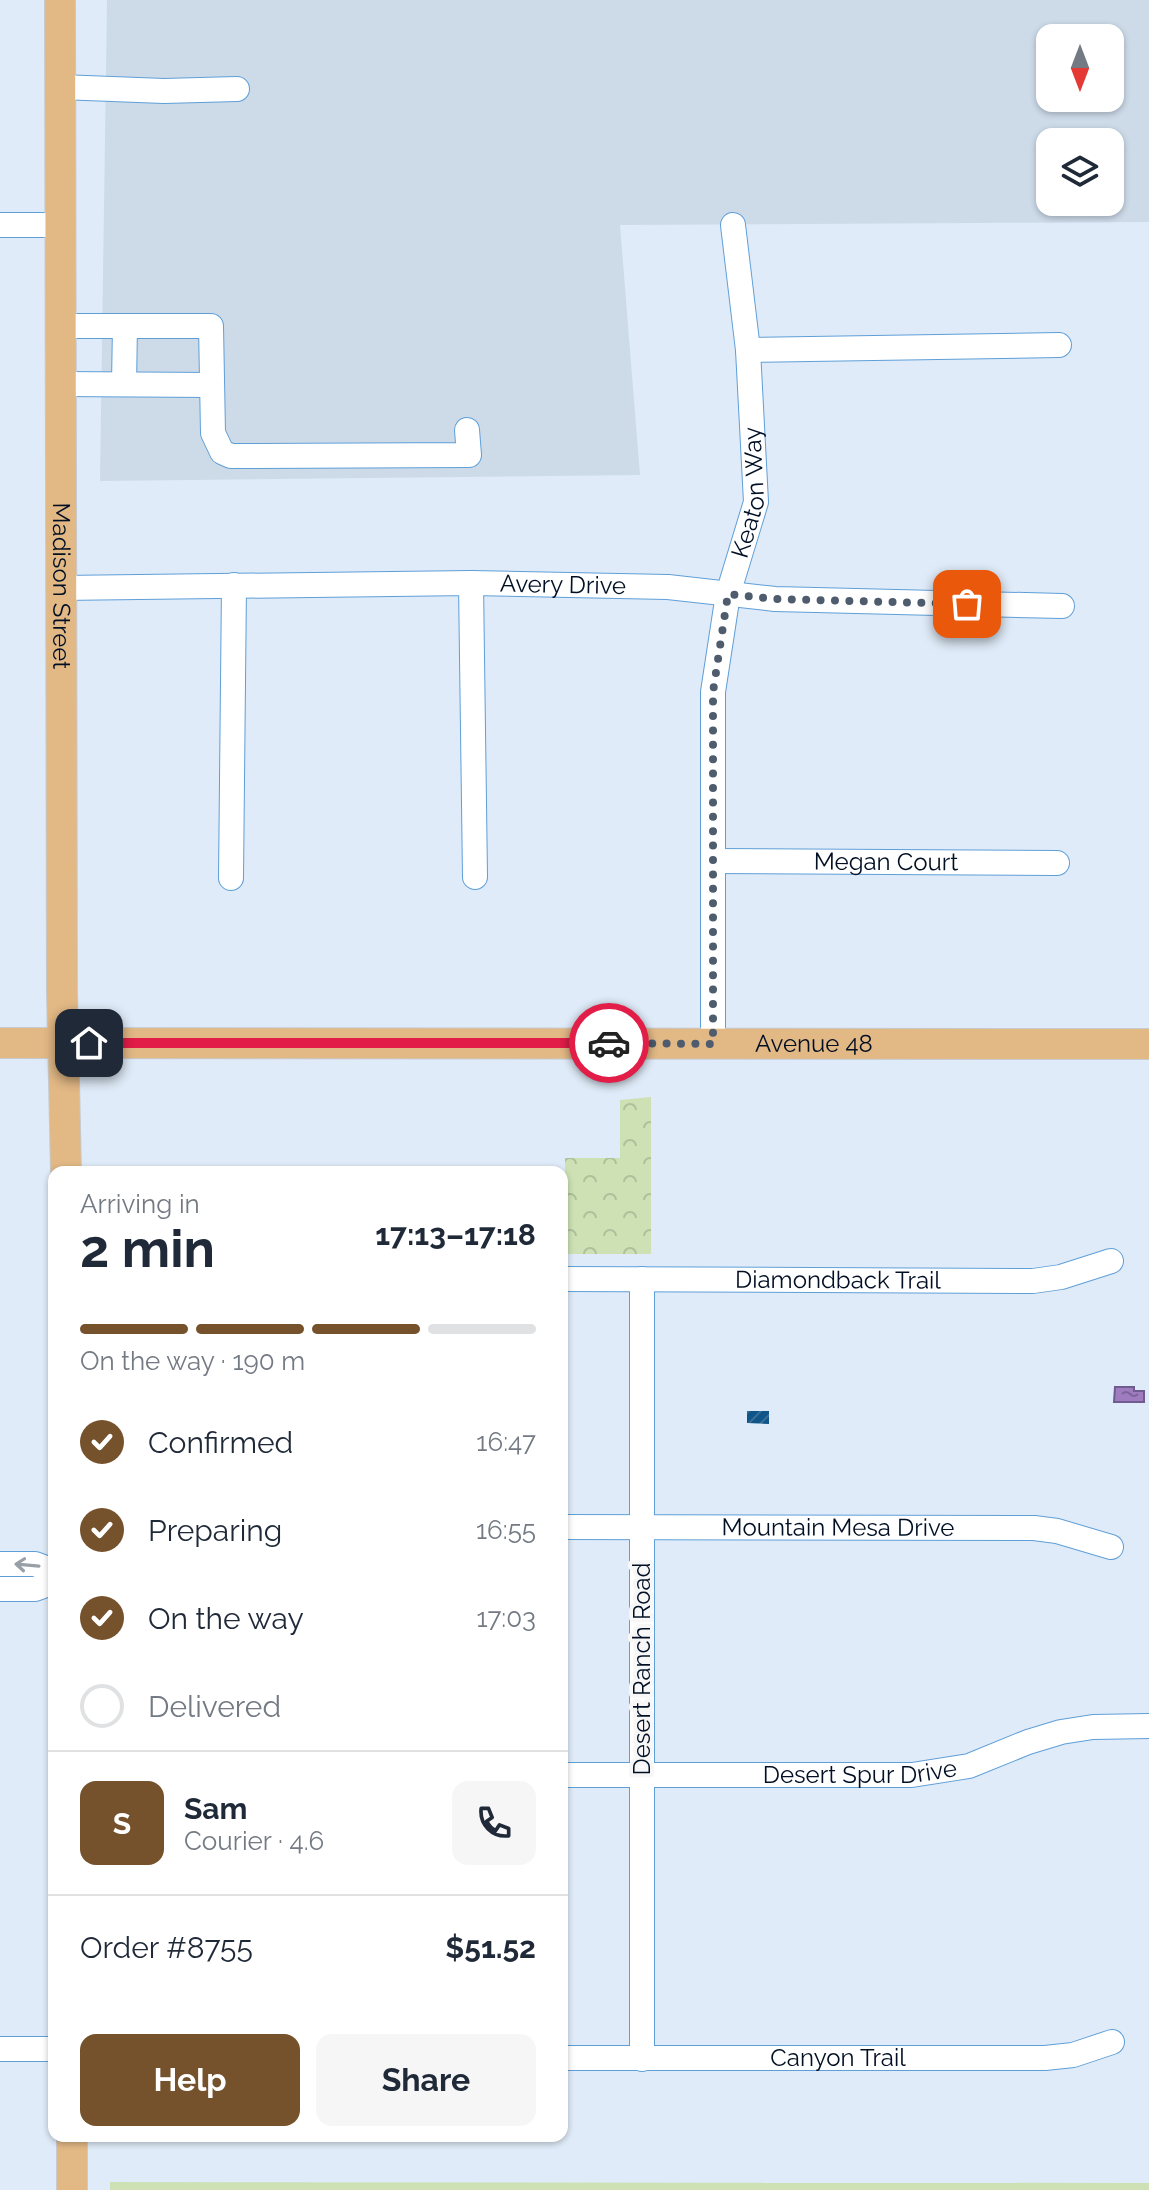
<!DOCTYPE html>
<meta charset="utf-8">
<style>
body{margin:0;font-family:Raleway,sans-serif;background:#f6f6f7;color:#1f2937;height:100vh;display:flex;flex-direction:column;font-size:30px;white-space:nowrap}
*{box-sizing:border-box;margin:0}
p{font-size:26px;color:#747a83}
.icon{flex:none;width:44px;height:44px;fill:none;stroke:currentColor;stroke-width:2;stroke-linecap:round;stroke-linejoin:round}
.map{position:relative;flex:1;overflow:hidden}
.panel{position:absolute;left:48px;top:1166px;width:520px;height:976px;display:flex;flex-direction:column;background:#fff;border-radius:16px;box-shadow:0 2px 6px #0004}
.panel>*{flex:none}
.needle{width:52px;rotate:180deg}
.tools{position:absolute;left:1036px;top:24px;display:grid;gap:16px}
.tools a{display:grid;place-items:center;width:88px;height:88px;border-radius:16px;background:#fff;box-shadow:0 2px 6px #0004;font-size:40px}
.pin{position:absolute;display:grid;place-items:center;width:68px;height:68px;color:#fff;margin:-34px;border-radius:16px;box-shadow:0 4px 12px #0006}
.courier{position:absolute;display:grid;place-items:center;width:80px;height:80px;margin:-40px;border:6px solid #e11d48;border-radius:50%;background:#fff;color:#222;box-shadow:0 2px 10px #0007}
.head em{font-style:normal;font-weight:700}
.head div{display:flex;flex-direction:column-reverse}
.head{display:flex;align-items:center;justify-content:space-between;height:136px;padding:0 32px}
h1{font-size:52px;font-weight:700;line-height:60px}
.bar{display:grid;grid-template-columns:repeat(4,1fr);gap:12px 8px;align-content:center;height:96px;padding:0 32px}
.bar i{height:10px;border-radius:6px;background:#e0e1e3}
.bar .current{background:#75522b}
.bar p{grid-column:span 4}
.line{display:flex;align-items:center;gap:20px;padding:0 32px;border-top:2px solid #e0e1e3}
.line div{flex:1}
.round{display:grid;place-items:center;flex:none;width:84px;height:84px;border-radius:16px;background:#f6f6f7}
ol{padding:0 32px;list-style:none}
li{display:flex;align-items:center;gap:24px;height:88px}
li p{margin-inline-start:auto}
li .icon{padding:8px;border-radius:50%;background:#75522b;color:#fff;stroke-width:4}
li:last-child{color:#747a83}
li i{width:44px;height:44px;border:4px solid #e0e1e3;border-radius:50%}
.cta{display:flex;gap:16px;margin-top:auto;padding:16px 32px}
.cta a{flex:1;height:92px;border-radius:16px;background:#75522b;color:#fff;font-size:32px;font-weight:700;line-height:92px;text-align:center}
.cta a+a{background:#f6f6f7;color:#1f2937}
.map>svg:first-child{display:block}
.built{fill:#cddbe9;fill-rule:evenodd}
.green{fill:#cde1b4}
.park{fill:url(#park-crowns)}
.water{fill:url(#water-ripples);stroke:#6f5b90;stroke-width:2}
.building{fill:url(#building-hatch)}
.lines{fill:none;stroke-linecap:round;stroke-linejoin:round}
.minor-casing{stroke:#5f9fd8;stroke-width:26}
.major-casing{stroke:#c7cacf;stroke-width:32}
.minor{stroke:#fff;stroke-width:24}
.major{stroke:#e2b885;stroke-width:30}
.oneway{stroke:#999fa7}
.done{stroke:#4e5c6e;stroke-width:8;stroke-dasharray:0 14.4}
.route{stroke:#e11d48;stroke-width:10}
.labels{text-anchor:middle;stroke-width:8;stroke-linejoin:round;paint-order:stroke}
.street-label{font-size:24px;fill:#000f24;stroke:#f7f7f7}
</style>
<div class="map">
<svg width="1149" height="2190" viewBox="0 0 1149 2190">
<defs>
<pattern id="park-crowns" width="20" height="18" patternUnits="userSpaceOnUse" patternTransform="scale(2)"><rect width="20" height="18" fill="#cde1b4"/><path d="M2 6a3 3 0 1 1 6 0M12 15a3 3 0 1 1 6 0" fill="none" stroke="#aec09b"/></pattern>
<pattern id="water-ripples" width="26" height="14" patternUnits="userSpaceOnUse" patternTransform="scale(2)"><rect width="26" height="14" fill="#9e7cbf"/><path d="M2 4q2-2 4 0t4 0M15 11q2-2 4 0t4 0" fill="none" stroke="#7e649b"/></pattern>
<pattern id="building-hatch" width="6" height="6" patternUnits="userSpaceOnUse" patternTransform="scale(2)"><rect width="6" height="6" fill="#0f5589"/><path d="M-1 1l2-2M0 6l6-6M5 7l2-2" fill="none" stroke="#386e96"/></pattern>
</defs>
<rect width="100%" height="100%" fill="#dfebf8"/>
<path class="built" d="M 107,0 L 1149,0 L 1149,222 L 620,225 L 640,475 L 100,481 ZM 1050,38 L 1110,38 L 1110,98 L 1050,98 ZM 1050,142 L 1110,142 L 1110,202 L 1050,202 Z"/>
<polygon class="green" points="110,2182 1149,2183 1149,2190 110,2190"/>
<polygon class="park" points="651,1097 651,1254 566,1254 565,1158 620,1158 620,1100"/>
<polygon class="water" points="1115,1387 1134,1387 1134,1391 1144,1391 1144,1402 1114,1402"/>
<polygon class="building" points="747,1411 769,1411 769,1424 747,1423"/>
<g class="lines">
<defs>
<g id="minor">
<polyline points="60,87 164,91 237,89"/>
<polyline points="0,225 60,225"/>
<polyline points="60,326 211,326 213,433 222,452 231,456 469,455 467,430"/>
<polyline points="748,350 1059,345"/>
<polyline points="60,384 212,385"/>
<polyline points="124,384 125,326"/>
<polyline points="471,583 475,877"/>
<path id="s1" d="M 61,588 L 471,583 L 668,587 L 775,599 L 1062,606"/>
<path id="s2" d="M 714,861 L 1057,863"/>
<polyline points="231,878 234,585"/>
<path id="s3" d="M 713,1044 L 713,692 L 728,594 L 756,502 L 748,350 L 733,225"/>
<path id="s4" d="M 562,1279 L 1033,1281 L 1061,1277 L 1111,1261"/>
<polyline points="642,1279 642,2059"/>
<path id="s5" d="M 562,1527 L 1034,1528 L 1057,1531 L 1111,1547"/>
<polyline points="0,1564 35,1564 54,1571"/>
<polyline points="0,1589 35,1589 54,1582"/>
<path id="s6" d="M 562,1775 L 912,1775 L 969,1766 L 1028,1742 L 1061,1732 L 1093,1727 L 1149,1726"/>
<polyline points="0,2049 54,2049"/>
<path id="s7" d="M 562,2058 L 1045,2058 L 1073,2055 L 1112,2042"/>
</g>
<g id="major">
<path id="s8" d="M 60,0 L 62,992 L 66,1172"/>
<path id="s9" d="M 0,1043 L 1149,1044"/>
<polyline points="72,2136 72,2190"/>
</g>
</defs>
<use href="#minor" class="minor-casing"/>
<use href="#major" class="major-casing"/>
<use href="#minor" class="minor"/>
<use href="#major" class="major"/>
</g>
<defs><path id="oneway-shaft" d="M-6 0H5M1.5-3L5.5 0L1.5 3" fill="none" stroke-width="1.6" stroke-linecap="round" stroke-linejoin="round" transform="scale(2)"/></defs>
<use class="oneway" href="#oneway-shaft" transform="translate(27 1565) rotate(-175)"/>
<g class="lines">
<polyline class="done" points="609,1043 713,1044 713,692 728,594 775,599 967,604"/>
<polyline class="route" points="89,1043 609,1043"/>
</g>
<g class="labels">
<g class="street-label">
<text dy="8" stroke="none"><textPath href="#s3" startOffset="556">Keaton Way</textPath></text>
<text dy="8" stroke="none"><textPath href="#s1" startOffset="502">Avery Drive</textPath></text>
<text dy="8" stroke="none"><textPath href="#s8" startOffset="586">Madison Street</textPath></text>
<text dy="8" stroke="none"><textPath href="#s2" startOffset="172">Megan Court</textPath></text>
<text dy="8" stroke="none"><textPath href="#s9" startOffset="814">Avenue 48</textPath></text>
<text dy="8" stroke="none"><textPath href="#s4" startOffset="276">Diamondback Trail</textPath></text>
<text dy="8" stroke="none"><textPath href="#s5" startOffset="276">Mountain Mesa Drive</textPath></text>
<text transform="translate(642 1669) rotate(-90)" y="8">Desert Ranch Road</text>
<text dy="8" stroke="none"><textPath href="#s6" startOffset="298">Desert Spur Drive</textPath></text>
<text dy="8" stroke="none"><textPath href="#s7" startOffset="276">Canyon Trail</textPath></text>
</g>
</g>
</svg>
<div class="tools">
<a><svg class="needle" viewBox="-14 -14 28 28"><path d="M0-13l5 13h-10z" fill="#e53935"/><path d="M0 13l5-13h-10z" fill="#747a83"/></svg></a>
<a><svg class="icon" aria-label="layers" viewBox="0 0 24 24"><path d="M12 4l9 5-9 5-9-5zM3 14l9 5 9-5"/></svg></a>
</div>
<div class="pin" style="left:967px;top:604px;background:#ea580c"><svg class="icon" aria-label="bag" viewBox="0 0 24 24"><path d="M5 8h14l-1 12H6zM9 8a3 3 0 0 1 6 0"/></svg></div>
<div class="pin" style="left:89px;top:1043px;background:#1f2937"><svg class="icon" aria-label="home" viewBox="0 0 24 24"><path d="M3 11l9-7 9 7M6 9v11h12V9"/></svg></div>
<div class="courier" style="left:609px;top:1043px"><svg class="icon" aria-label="car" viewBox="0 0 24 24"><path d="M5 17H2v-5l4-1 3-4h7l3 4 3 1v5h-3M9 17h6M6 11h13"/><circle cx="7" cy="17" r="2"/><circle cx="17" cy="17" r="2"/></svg></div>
<section class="panel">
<div class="head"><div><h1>2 min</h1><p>Arriving in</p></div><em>17:13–17:18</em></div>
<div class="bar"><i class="current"></i><i class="current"></i><i class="current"></i><i></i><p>On the way · 190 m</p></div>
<ol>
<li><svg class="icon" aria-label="check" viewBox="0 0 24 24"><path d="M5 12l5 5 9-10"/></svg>Confirmed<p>16:47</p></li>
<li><svg class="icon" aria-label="check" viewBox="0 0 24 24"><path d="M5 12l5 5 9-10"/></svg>Preparing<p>16:55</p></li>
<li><svg class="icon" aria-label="check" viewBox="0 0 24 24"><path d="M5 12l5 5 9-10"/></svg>On the way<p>17:03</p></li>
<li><i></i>Delivered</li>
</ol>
<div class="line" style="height:144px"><b class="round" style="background:#75522b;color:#fff">S</b><div><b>Sam</b><p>Courier · 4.6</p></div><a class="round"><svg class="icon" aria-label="phone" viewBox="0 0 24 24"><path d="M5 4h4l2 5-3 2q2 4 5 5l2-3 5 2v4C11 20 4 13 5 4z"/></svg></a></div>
<div class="line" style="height:104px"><div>Order #8755</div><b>$51.52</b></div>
<div class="cta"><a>Help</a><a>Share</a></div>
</section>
</div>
